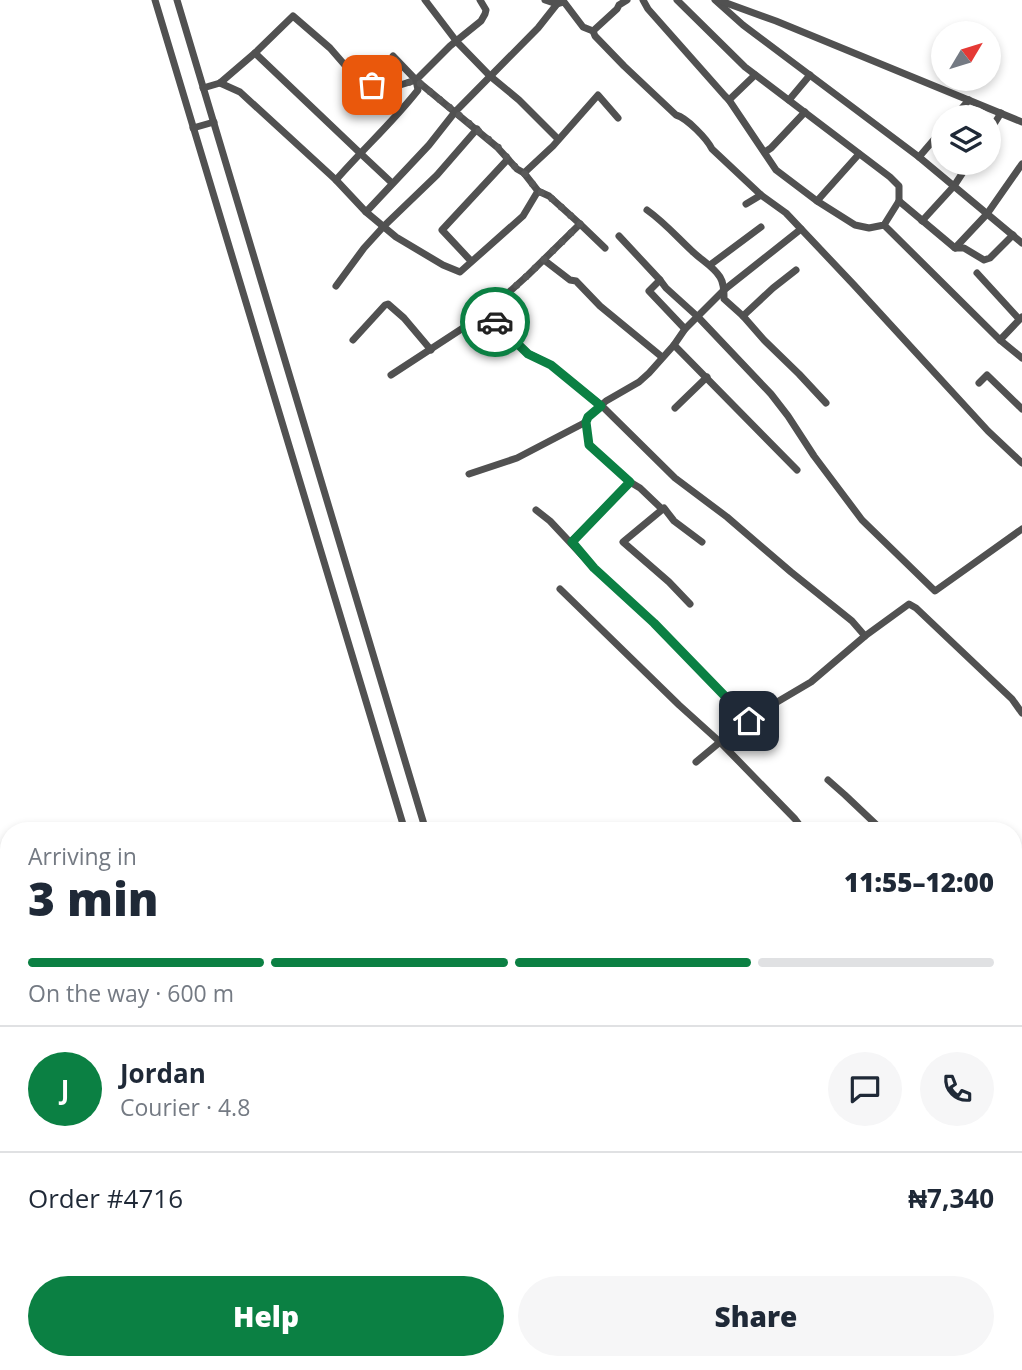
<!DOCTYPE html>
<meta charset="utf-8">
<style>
body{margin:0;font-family:"Open Sans",sans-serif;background:#f6f6f7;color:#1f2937;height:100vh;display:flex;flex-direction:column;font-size:26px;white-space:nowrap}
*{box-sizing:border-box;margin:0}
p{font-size:23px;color:#747a83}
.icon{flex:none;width:38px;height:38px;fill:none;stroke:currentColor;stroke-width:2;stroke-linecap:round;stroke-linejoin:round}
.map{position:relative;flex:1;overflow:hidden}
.panel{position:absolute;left:0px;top:822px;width:1022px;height:548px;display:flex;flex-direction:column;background:#fff;border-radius:28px 28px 0 0;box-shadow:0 4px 10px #0003}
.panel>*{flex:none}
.needle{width:46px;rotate:52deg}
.controls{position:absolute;left:931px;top:21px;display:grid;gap:14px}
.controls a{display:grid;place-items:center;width:70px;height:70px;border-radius:50%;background:#fff;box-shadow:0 4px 10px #0003;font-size:35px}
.pin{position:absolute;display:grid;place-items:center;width:60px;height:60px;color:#fff;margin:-30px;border-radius:14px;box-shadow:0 4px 10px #0006}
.courier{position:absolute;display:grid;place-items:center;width:70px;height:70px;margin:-35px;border:5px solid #0b8043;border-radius:50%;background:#fff;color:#222;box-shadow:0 2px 9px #0007}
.overview em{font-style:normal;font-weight:800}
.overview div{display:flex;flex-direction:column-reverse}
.overview{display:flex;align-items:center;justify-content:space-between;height:119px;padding:0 28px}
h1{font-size:46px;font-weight:800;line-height:52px}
.bar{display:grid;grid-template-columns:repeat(4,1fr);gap:10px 7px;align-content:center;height:84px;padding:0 28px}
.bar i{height:9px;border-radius:5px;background:#e0e1e3}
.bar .current{background:#0b8043}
.bar p{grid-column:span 4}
.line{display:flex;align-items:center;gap:18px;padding:0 28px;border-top:2px solid #e0e1e3}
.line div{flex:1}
.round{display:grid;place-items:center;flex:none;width:74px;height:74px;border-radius:37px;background:#f6f6f7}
.button{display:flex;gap:14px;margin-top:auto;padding:14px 28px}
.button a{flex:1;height:80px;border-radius:42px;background:#0b8043;color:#fff;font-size:28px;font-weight:800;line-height:80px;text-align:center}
.button a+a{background:#f6f6f7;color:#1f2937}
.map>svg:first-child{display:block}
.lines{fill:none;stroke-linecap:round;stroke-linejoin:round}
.major-casing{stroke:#dbdbdb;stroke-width:10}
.minor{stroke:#515151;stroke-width:7}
.major{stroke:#000;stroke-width:9}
.done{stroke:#595959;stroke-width:7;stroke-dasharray:0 12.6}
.route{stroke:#0b8043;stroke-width:9}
</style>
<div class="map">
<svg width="1022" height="1370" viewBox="0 0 1022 1370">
<rect width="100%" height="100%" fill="#fff"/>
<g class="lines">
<defs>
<g id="major">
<polyline points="1013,986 1022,976"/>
<polyline points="661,1370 669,1362"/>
</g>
</defs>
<use href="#major" class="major-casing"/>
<g class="minor">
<polyline points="155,0 405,831"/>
<polyline points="177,0 426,831"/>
<polyline points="425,0 457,42 490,76 519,100 558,139"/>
<path d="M 545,0 L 557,4 L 564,2 L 583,27 L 593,31 L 595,36 L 624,66 L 676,115 C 687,118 707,139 712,149 L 761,195 L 786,213 L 854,285 L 988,431 L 1022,463"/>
<polyline points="643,0 648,9 725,96 729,100 776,170 817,201 855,225 869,228 884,225 899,201 899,186 890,177 745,67 677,0"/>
<polyline points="715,0 743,25 919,157 1022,243"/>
<polyline points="718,0 776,21 1022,122"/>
<polyline points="593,31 617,9 619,5 627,0"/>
<polyline points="255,53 360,153 392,183"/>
<polyline points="393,56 416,80 497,147 517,169 524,173 538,191 549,196 580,224 605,248"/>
<polyline points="220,83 240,92 336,180 366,212 396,237 443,265 460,272 523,216 538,191"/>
<polyline points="203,88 220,83 255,53 293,16 330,48 350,71 372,85 397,86 416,80"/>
<polyline points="729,100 755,75"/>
<polyline points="789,100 810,75"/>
<polyline points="954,117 969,100"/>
<polyline points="193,128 214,122"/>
<polyline points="989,132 1001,113"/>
<polyline points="765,152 771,148 805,112"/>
<polyline points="919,157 943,129"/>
<polyline points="524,173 553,146 598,95 618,118"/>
<path d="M 336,180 C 363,149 393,122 418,90 L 416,80 L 450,46 L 481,21 L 485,14 L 486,10 L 480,0"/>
<polyline points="817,201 859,154"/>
<polyline points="899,201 955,248 964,248 984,260 990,258 1013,235"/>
<polyline points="746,204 761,195"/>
<path d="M 647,210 C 664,222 677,237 692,251 C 701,260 713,266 720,277 C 724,283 724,291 724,299 L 743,316 L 764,340 L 799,374 L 826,403"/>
<polyline points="366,212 429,145 455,112 538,28 557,4 554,1"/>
<polyline points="922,221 954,186 969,163"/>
<polyline points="884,225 1000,340 1022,358"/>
<polyline points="619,236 660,280 666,288 698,317 771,394 788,416 814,456 862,520 935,591 1022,529"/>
<polyline points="955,248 987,214 1022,164"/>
<polyline points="544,260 570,280 576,281 600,306 662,357"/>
<polyline points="471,261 442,230 508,159"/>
<polyline points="710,265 761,227"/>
<polyline points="977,273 1019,319"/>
<polyline points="660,280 649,291 685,329"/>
<polyline points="336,286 364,248 384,226 437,175 477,129"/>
<polyline points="486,313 529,354 551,365 602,406 675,478 727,517 791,572 852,621 865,636"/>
<polyline points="743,316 773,288 796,270"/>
<polyline points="353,340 385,305 388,304 404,318 431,350"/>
<polyline points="1000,340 1022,317"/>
<polyline points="674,345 797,470"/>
<polyline points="391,375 486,313 528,275 580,224"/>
<polyline points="979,383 987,375 1022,409"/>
<polyline points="675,408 707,377"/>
<polyline points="586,422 589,445 630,482 640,488 662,509"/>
<polyline points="469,474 517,458 586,422 588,417 606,401 639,382 649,373 674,345 685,329 724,290 801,229"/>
<polyline points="536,510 550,521 594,568 654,623 749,721"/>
<polyline points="571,542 630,482"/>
<polyline points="560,589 679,705 720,742 795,819 804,831"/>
<polyline points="690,604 669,582 623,542 664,508 674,521 702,542"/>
<polyline points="696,762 720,742 772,705 811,682 865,636 909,604 916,608 1012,699 1022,713"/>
<polyline points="828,780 845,795 883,831"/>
<polyline points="1013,1059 1022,1065"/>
<polyline points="560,1362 561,1370"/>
<polyline points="584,1362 587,1370"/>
<polyline points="706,1362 710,1370"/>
</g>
<use href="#major" class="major"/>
</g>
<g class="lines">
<polyline class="done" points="372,85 397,86 416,80 498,147 517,169 524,173 538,191 549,196 580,224 528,275 486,313 495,322"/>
<polyline class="route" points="495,322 528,354 551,365 601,406 588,417 586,422 589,445 630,482 572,542 594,568 654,623 749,721"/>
</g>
</svg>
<div class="controls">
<a><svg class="needle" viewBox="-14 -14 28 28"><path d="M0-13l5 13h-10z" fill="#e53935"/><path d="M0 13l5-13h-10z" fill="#747a83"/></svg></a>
<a><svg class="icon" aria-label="layers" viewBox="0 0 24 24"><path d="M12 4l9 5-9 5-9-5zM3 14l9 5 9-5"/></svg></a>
</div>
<div class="pin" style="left:372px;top:85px;background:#ea580c"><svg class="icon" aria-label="bag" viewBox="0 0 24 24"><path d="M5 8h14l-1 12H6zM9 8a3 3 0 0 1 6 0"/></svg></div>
<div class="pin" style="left:749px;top:721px;background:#1f2937"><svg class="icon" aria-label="home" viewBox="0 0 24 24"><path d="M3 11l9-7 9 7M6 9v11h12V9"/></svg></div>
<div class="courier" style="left:495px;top:322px"><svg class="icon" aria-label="car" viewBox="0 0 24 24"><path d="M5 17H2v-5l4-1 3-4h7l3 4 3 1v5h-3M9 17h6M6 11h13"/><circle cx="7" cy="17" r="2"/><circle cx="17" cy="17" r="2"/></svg></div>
<section class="panel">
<div class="overview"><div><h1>3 min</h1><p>Arriving in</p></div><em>11:55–12:00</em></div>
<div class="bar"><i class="current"></i><i class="current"></i><i class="current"></i><i></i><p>On the way · 600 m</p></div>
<div class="line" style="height:126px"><b class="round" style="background:#0b8043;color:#fff">J</b><div><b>Jordan</b><p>Courier · 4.8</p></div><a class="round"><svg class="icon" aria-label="chat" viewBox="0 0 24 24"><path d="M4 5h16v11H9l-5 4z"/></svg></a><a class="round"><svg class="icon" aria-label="phone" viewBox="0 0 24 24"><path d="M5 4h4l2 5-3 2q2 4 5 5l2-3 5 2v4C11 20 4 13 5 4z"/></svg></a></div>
<div class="line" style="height:91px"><div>Order #4716</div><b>₦7,340</b></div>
<div class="button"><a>Help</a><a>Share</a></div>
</section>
</div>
